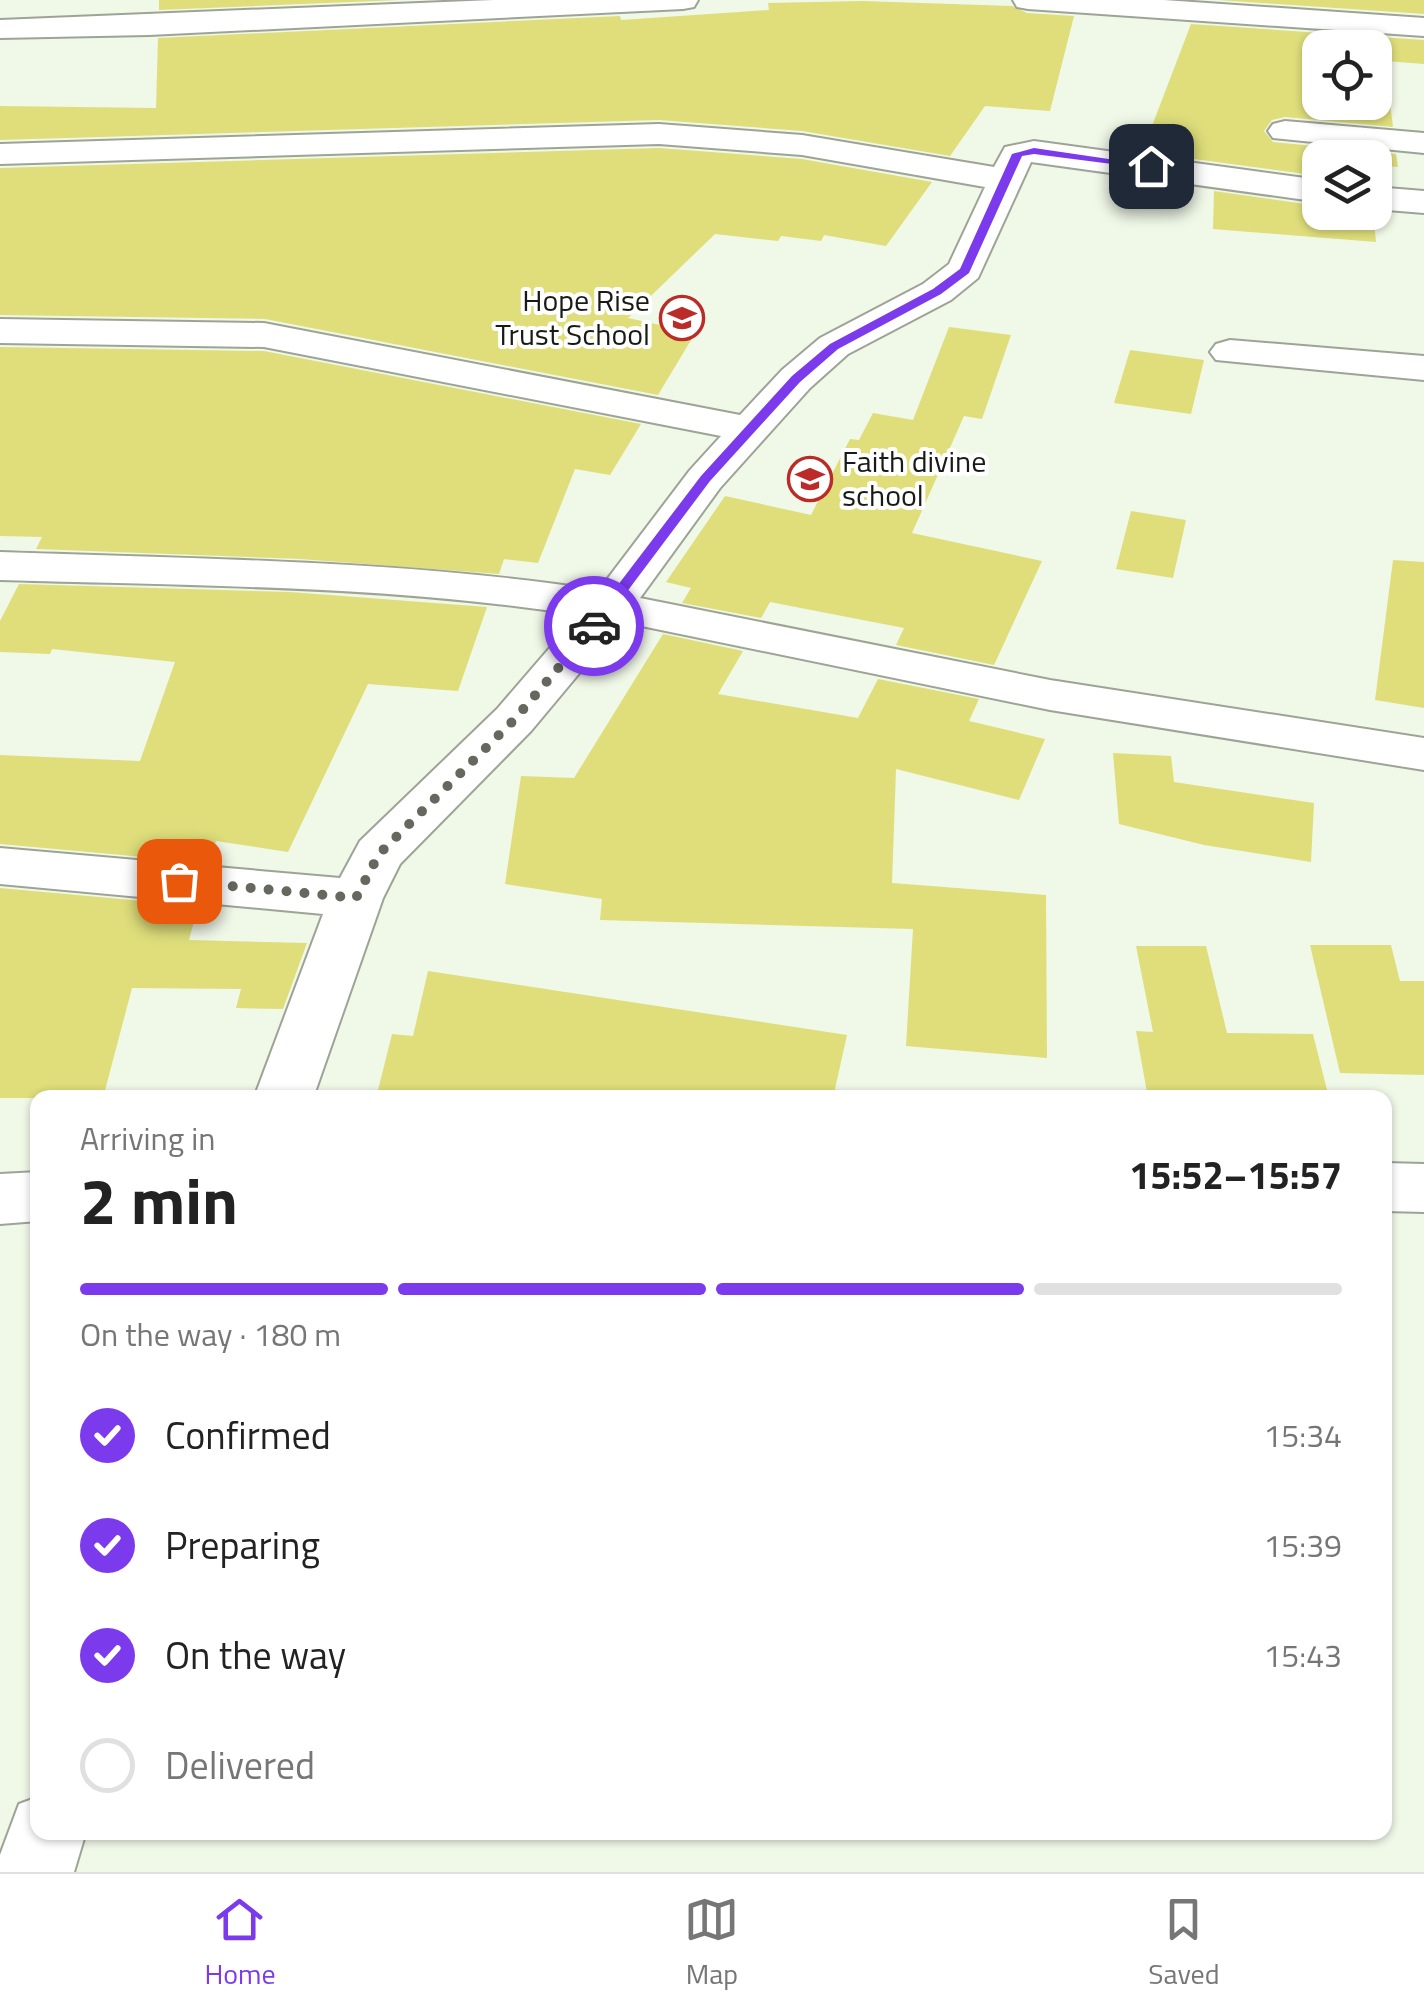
<!DOCTYPE html>
<meta charset="utf-8">
<style>
body{margin:0;font-family:"Titillium Web",sans-serif;background:#f2f2f2;color:#222;height:100vh;display:flex;flex-direction:column;font-size:38px;white-space:nowrap}
*{box-sizing:border-box;margin:0}
p{font-size:32px;color:#767676}
.icon{flex:none;width:55px;height:55px;fill:none;stroke:currentColor;stroke-width:2;stroke-linecap:round;stroke-linejoin:round}
.map{position:relative;flex:1;overflow:hidden}
.panel{position:absolute;left:30px;top:1090px;width:1362px;height:750px;display:flex;flex-direction:column;background:#fff;border-radius:20px;box-shadow:0 2px 8px #0004}
.panel>*{flex:none}
.controls{position:absolute;left:1302px;top:30px;display:grid;gap:20px}
.controls a{display:grid;place-items:center;width:90px;height:90px;border-radius:20px;background:#fff;box-shadow:0 2px 8px #0004;font-size:50px}
.pin{position:absolute;display:grid;place-items:center;width:85px;height:85px;color:#fff;margin:-42px;border-radius:20px;box-shadow:0 5px 15px #0006}
.courier{position:absolute;display:grid;place-items:center;width:100px;height:100px;margin:-50px;border:8px solid #7c3aed;border-radius:50%;background:#fff;color:#222;box-shadow:0 2px 12px #0007}
.overview em{font-style:normal;font-weight:700}
.overview div{display:flex;flex-direction:column-reverse}
.overview{display:flex;align-items:center;justify-content:space-between;height:170px;padding:0 50px}
h1{font-size:65px;font-weight:700;line-height:75px}
.bar{display:grid;grid-template-columns:repeat(4,1fr);gap:15px 10px;align-content:center;height:120px;padding:0 50px}
.bar i{height:12px;border-radius:8px;background:#e0e0e0}
.bar .on{background:#7c3aed}
.bar p{grid-column:span 4}
ol{padding:0 50px;list-style:none}
li{display:flex;align-items:center;gap:30px;height:110px}
li p{margin-inline-start:auto}
li .icon{padding:10px;border-radius:50%;background:#7c3aed;color:#fff;stroke-width:4}
li:last-child{color:#767676}
li i{width:55px;height:55px;border:5px solid #e0e0e0;border-radius:50%}
.menu{display:flex;justify-content:space-around;align-items:center;height:140px;border-top:2px solid #e0e0e0;background:#fff;font-size:28px;color:#767676}
.menu a{display:grid;justify-items:center;gap:5px}
.menu .on{color:#7c3aed}
.map>svg:first-child{display:block}
.building{fill:#dfde7b;fill-rule:evenodd}
.lines{fill:none;stroke-linecap:round;stroke-linejoin:round}
.street-casing{stroke:#9da496;stroke-width:4}
.street{fill:#fff;fill-rule:evenodd}
.route{fill:#7c3aed}
.done{stroke:#64685f;stroke-width:10;stroke-dasharray:0 18}
.labels{text-anchor:middle;stroke-width:8;stroke-linejoin:round;paint-order:stroke}
.far-poi-label{font-size:30px;fill:#181b15;stroke:#fff;text-anchor:end}
</style>
<div class="map">
<svg width="1424" height="1872" viewBox="0 0 1424 1872">
<rect width="100%" height="100%" fill="#f0f8e8"/>
<g class="building">
<polygon points="159,0 400,0 159,10"/>
<polygon points="1218,0 1424,0 1424,14"/>
<polygon points="862,1 1012,6 1027,13 1074,16 1050,111 985,106 950,156 802,131 659,120 0,140 0,106 156,108 158,38 620,16 621,20 769,10 768,3"/>
<path d="M 1191,24 L 1424,40 L 1424,64 L 1385,61 L 1393,127 L 1285,117 L 1272,120 L 1264,131 L 1273,142 L 1396,154 L 1398,167 L 1375,165 L 1375,158 L 1320,158 L 1320,176 L 1142,152 ZM 1320,48 L 1375,48 L 1375,102 L 1320,102 Z"/>
<polygon points="659,148 802,159 932,182 886,246 824,235 821,241 781,236 778,241 715,234 628,318 674,328 668,334 691,340 658,395 265,319 0,315 0,168"/>
<polygon points="1214,191 1320,206 1320,212 1373,212 1376,242 1213,229"/>
<polygon points="949,327 1011,335 982,419 964,416 912,533 1042,561 994,665 896,645 904,628 770,602 761,618 682,603 691,588 666,582 725,496 811,515 850,439 859,440 873,413 913,420"/>
<polygon points="0,347 264,351 641,424 610,475 575,469 538,563 504,559 499,574 300,559 36,549 42,537 0,536"/>
<polygon points="1130,350 1204,360 1191,414 1114,403"/>
<polygon points="1131,511 1186,520 1173,578 1116,569"/>
<polygon points="1393,560 1424,562 1424,708 1375,700"/>
<polygon points="19,584 290,592 487,607 458,691 368,684 288,852 216,841 210,863 0,844 0,755 140,761 175,662 52,649 50,654 0,652 0,621"/>
<polygon points="663,634 743,651 718,694 858,718 878,679 979,699 969,721 1045,739 1019,800 896,769 892,883 1046,895 1047,1058 906,1046 913,929 600,920 602,899 505,884 521,776 574,778"/>
<polygon points="1113,753 1171,756 1174,782 1314,803 1311,862 1204,845 1119,824"/>
<polygon points="0,888 198,906 189,940 307,943 283,1009 236,1008 241,989 132,988 103,1098 0,1098"/>
<polygon points="1310,945 1391,945 1400,981 1424,981 1424,1075 1340,1073"/>
<polygon points="1136,946 1206,946 1227,1033 1313,1034 1329,1098 1148,1098 1136,1031 1153,1032"/>
<polygon points="428,971 847,1035 833,1098 376,1098 392,1034 413,1036"/>
</g>
<g class="lines">
<defs>
<g id="street">
<polygon points="493,0 698,0 694,7 683,9 149,35 0,38 0,20"/>
<polygon points="1013,0 1164,0 1424,18 1424,36 1028,9 1017,7"/>
<polygon points="1285,121 1424,133 1424,153 1273,138 1268,131 1273,124"/>
<path d="M 659,124 L 802,135 L 994,167 L 1005,147 L 1034,141 L 1320,180 L 1320,202 L 1031,162 L 978,278 L 951,300 L 848,354 L 810,388 L 720,488 L 640,598 L 1050,680 L 1424,738 L 1424,770 L 1050,710 L 622,622 L 531,731 L 400,864 L 383,898 L 313,1098 L 254,1098 L 323,914 L 0,884 L 0,848 L 340,878 L 360,841 L 497,709 L 578,615 C 388,585 192,586 0,580 L 0,552 C 200,559 401,560 599,590 L 690,470 L 721,436 L 264,347 L 0,343 L 0,319 L 264,323 L 740,415 L 782,370 L 820,338 L 923,284 L 949,264 L 985,187 L 802,155 L 659,144 L 0,164 L 0,144 Z"/>
<polygon points="1375,187 1424,191 1424,213 1375,209"/>
<polygon points="1230,340 1424,356 1424,380 1216,360 1210,352 1216,344"/>
<polygon points="1385,1163 1424,1164 1424,1212 1385,1211"/>
<polygon points="38,1172 38,1221 0,1224 0,1174"/>
<polygon points="38,1797 38,1832 86,1832 74,1872 0,1872 0,1855 19,1804"/>
</g>
</defs>
<use href="#street" class="street-casing"/>
<use href="#street" class="street"/>
</g>
<polygon class="route" points="1034,148 1156,166 1151,169 1034,154 1022,156 969,273 941,294 838,349 800,382 710,481 599,629 589,629 589,623 701,476 792,376 830,344 933,289 960,269 1012,154"/>
<g class="lines">
<polyline class="done" points="179,881 356,898 379,854 514,720 594,626"/>
</g>
<defs>
<symbol id="school-ring" viewBox="-11 -11 22 22"><circle r="9.5" fill="#fff" stroke="#bb2c28" stroke-width="1.5"/><path d="M0-5L7-2L0 1L-7-2ZM-4 1L0 2.5L4 1V4Q0 6-4 4Z" fill="#bb2c28"/></symbol>
</defs>
<g fill-rule="evenodd">
<use href="#school-ring" x="657" y="293" width="50" height="50"/>
<use href="#school-ring" x="785" y="454" width="50" height="50"/>
</g>
<g class="labels">
<g class="far-poi-label">
<text x="650" y="311">Hope Rise<tspan x="650" dy="34">Trust School</tspan></text>
<text x="842" y="472" text-anchor="start">Faith divine<tspan x="842" dy="34">school</tspan></text>
</g>
</g>
</svg>
<div class="controls">
<a><svg class="icon" aria-label="locate" viewBox="0 0 24 24"><circle cx="12" cy="12" r="6"/><path d="M12 2v4M12 18v4M2 12h4M18 12h4"/></svg></a>
<a><svg class="icon" aria-label="layers" viewBox="0 0 24 24"><path d="M12 4l9 5-9 5-9-5zM3 14l9 5 9-5"/></svg></a>
</div>
<div class="pin" style="left:179px;top:881px;background:#ea580c"><svg class="icon" aria-label="bag" viewBox="0 0 24 24"><path d="M5 8h14l-1 12H6zM9 8a3 3 0 0 1 6 0"/></svg></div>
<div class="pin" style="left:1151px;top:166px;background:#1f2937"><svg class="icon" aria-label="home" viewBox="0 0 24 24"><path d="M3 11l9-7 9 7M6 9v11h12V9"/></svg></div>
<div class="courier" style="left:594px;top:626px"><svg class="icon" aria-label="car" viewBox="0 0 24 24"><path d="M5 17H2v-5l4-1 3-4h7l3 4 3 1v5h-3M9 17h6M6 11h13"/><circle cx="7" cy="17" r="2"/><circle cx="17" cy="17" r="2"/></svg></div>
<section class="panel">
<div class="overview"><div><h1>2 min</h1><p>Arriving in</p></div><em>15:52–15:57</em></div>
<div class="bar"><i class="on"></i><i class="on"></i><i class="on"></i><i></i><p>On the way · 180 m</p></div>
<ol>
<li><svg class="icon" aria-label="check" viewBox="0 0 24 24"><path d="M5 12l5 5 9-10"/></svg>Confirmed<p>15:34</p></li>
<li><svg class="icon" aria-label="check" viewBox="0 0 24 24"><path d="M5 12l5 5 9-10"/></svg>Preparing<p>15:39</p></li>
<li><svg class="icon" aria-label="check" viewBox="0 0 24 24"><path d="M5 12l5 5 9-10"/></svg>On the way<p>15:43</p></li>
<li><i></i>Delivered</li>
</ol>
</section>
</div>
<nav class="menu">
<a class="on"><svg class="icon" aria-label="home" viewBox="0 0 24 24"><path d="M3 11l9-7 9 7M6 9v11h12V9"/></svg>Home</a>
<a><svg class="icon" aria-label="map" viewBox="0 0 24 24"><path d="M3 6l6-2 6 2 6-2v14l-6 2-6-2-6 2zM9 4v14M15 6v14"/></svg>Map</a>
<a><svg class="icon" aria-label="saved" viewBox="0 0 24 24"><path d="M7 4h10v16l-5-4-5 4z"/></svg>Saved</a>
</nav>
